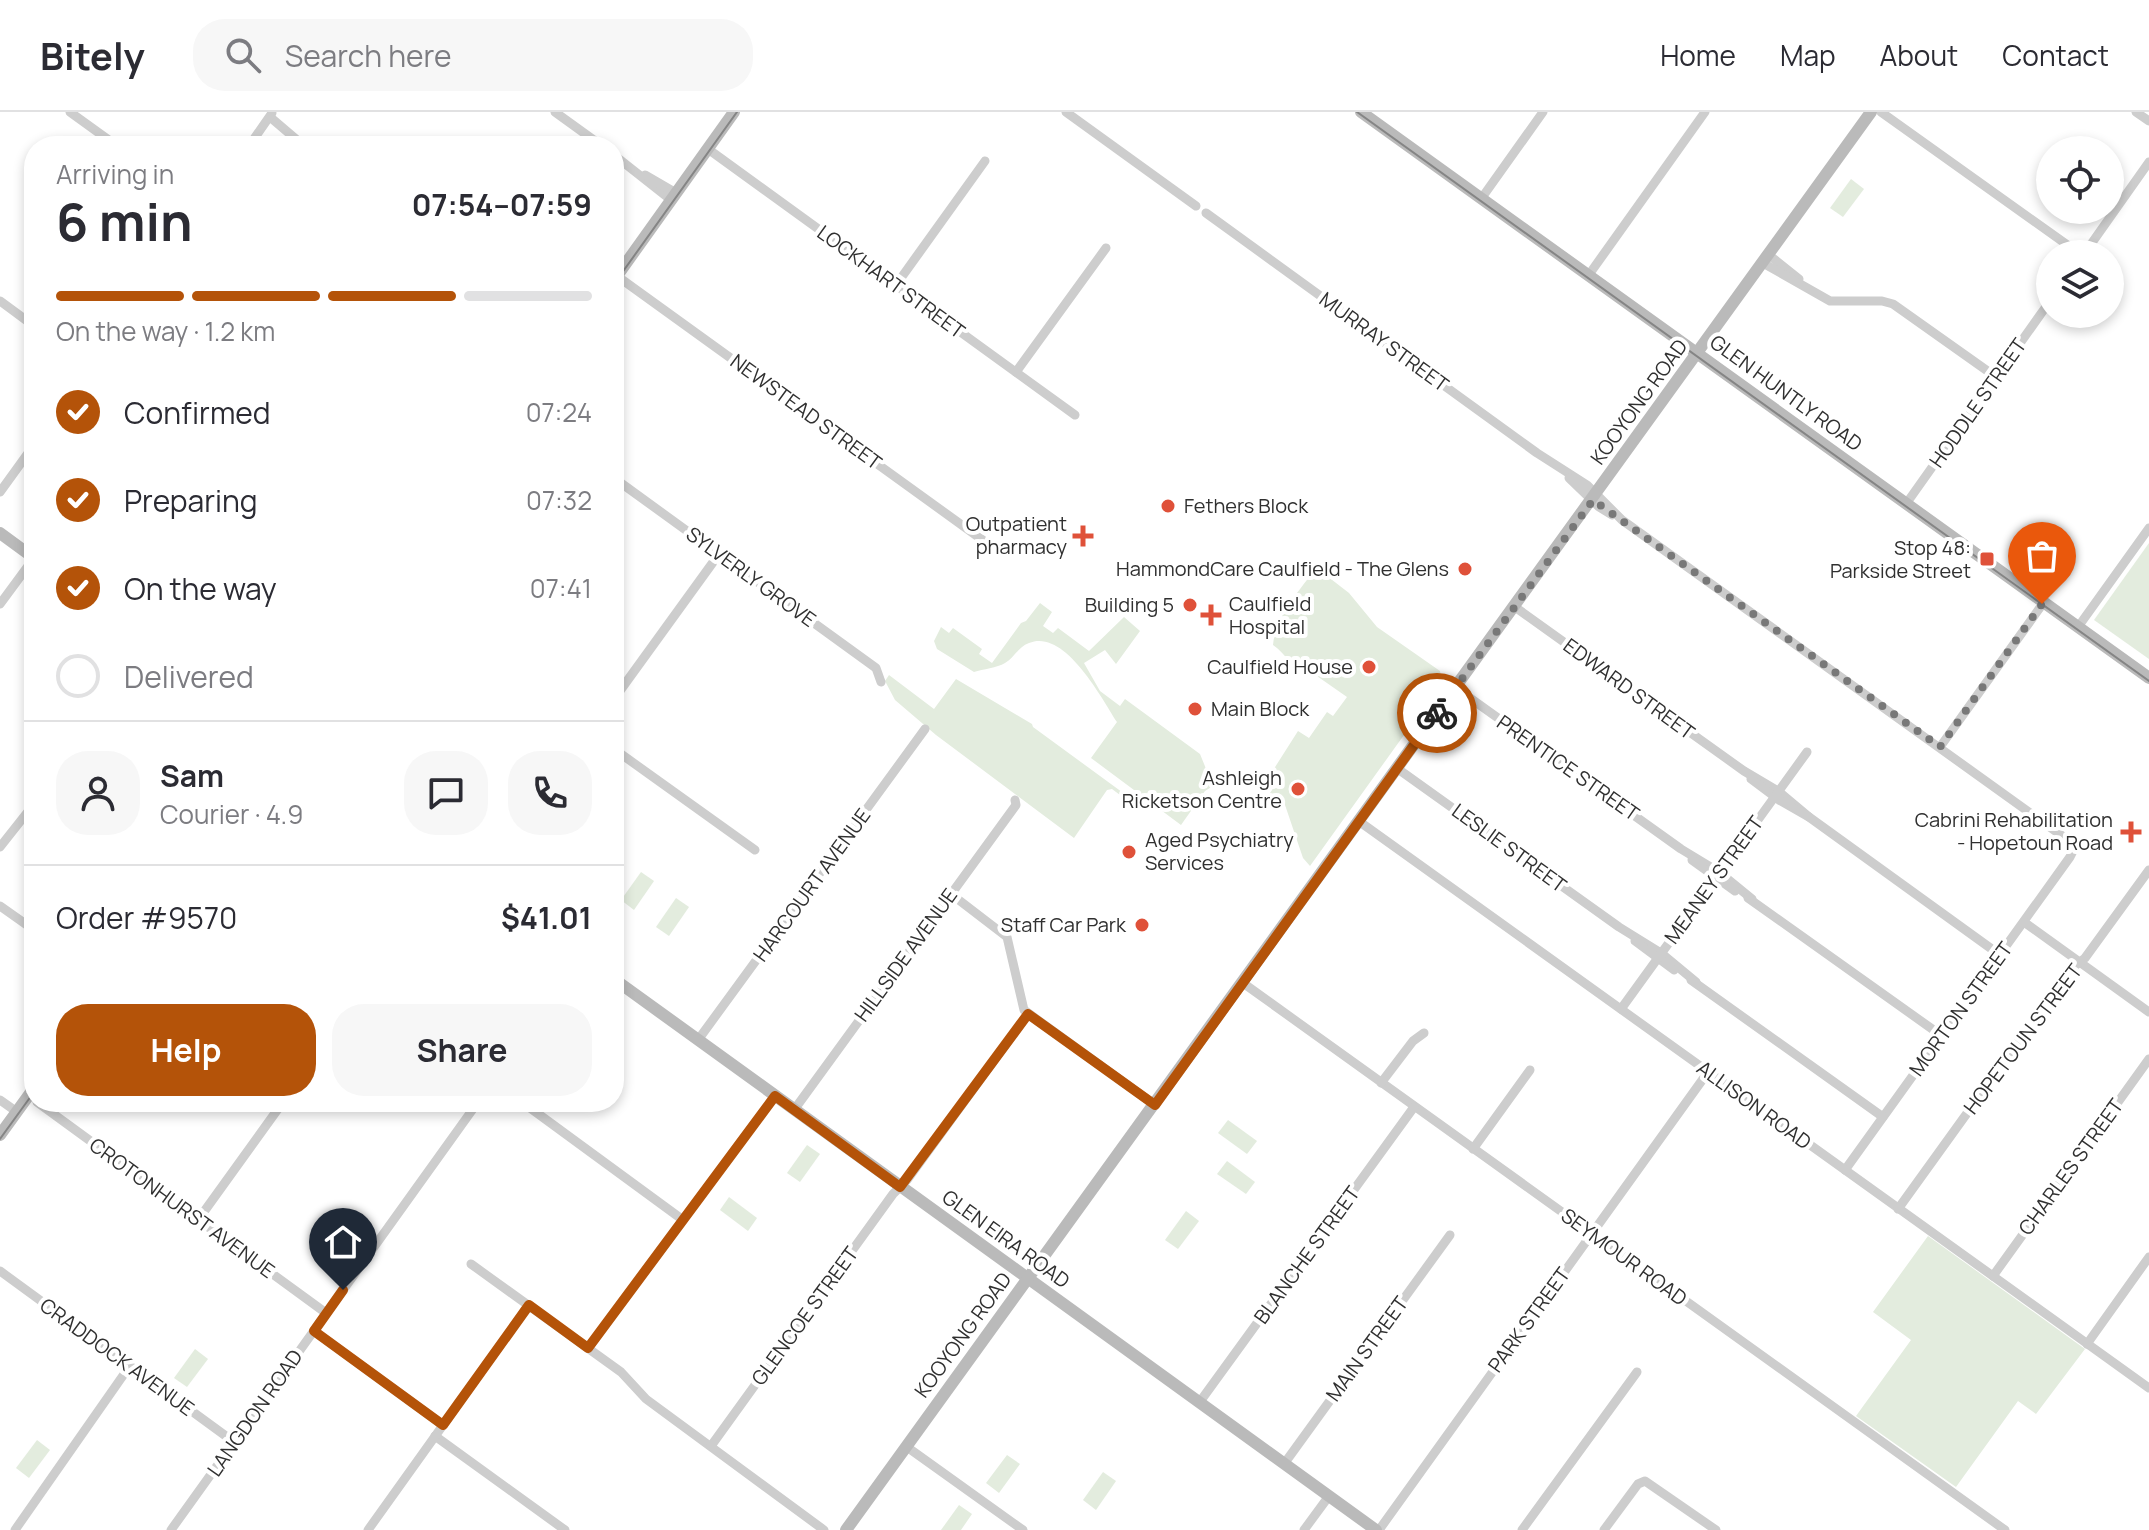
<!DOCTYPE html>
<meta charset="utf-8">
<style>
body{margin:0;font-family:Manrope,sans-serif;background:#f7f7f7;color:#2b2b33;height:100vh;display:flex;flex-direction:column;font-size:30px;white-space:nowrap}
*{box-sizing:border-box;margin:0}
p{font-size:26px;color:#7c7c81}
.icon{flex:none;width:44px;height:44px;fill:none;stroke:currentColor;stroke-width:2;stroke-linecap:round;stroke-linejoin:round}
.map{position:relative;flex:1;overflow:hidden}
.sheet{position:absolute;left:24px;top:24px;width:600px;height:976px;display:flex;flex-direction:column;background:#fff;border-radius:32px;box-shadow:0 4px 12px #0003}
.sheet>*{flex:none}
.tools{position:absolute;left:2036px;top:24px;display:grid;gap:16px}
.tools a{display:grid;place-items:center;width:88px;height:88px;border-radius:50%;background:#fff;box-shadow:0 4px 12px #0003;font-size:40px}
.pin{position:absolute;display:grid;place-items:center;width:68px;height:68px;color:#fff;margin:-82px -34px;border-radius:50% 50% 50% 0;rotate:-45deg;box-shadow:0 0 8px #0007}
.pin .icon{rotate:45deg}
.courier{position:absolute;display:grid;place-items:center;width:80px;height:80px;margin:-40px;border:6px solid #b45309;border-radius:50%;background:#fff;color:#222;box-shadow:0 2px 10px #0007}
.overview em{font-style:normal;font-weight:700}
.overview div{display:flex;flex-direction:column-reverse}
.overview{display:flex;align-items:center;justify-content:space-between;height:136px;padding:0 32px}
h1{font-size:52px;font-weight:700;line-height:60px}
.bar{display:grid;grid-template-columns:repeat(4,1fr);gap:12px 8px;align-content:center;height:96px;padding:0 32px}
.bar i{height:10px;border-radius:6px;background:#e1e1e2}
.bar .on{background:#b45309}
.bar p{grid-column:span 4}
.line{display:flex;align-items:center;gap:20px;padding:0 32px;border-top:2px solid #e1e1e2}
.line div{flex:1}
.round{display:grid;place-items:center;flex:none;width:84px;height:84px;border-radius:32px;background:#f7f7f7}
ol{padding:0 32px;list-style:none}
li{display:flex;align-items:center;gap:24px;height:88px}
li p{margin-inline-start:auto}
li .icon{padding:8px;border-radius:50%;background:#b45309;color:#fff;stroke-width:4}
li:last-child{color:#7c7c81}
li i{width:44px;height:44px;border:4px solid #e1e1e2;border-radius:50%}
.button{display:flex;gap:16px;margin-top:auto;padding:16px 32px}
.button a{flex:1;height:92px;border-radius:32px;background:#b45309;color:#fff;font-size:32px;font-weight:700;line-height:92px;text-align:center}
.button a+a{background:#f7f7f7;color:#2b2b33}
header{display:flex;align-items:center;gap:48px;box-sizing:border-box;height:112px;padding:0 40px;background:#fff;border-bottom:2px solid #e1e1e2}
header strong{font-size:38px}
nav{display:flex;gap:44px;margin-inline-start:auto;font-size:28px}
.search{width:560px;height:72px;background:#f7f7f7;display:flex;align-items:center;gap:20px;box-sizing:border-box;padding:0 28px;border-radius:32px;color:#7c7c81;font-size:30px}
.map>svg:first-child{display:block}
.green{fill:#e3ecde}
.lines{fill:none;stroke-linecap:round;stroke-linejoin:round}
.street{stroke:#cdcdcd;stroke-width:9}
.secondary{stroke:#bababa;stroke-width:12}
.tram{stroke:#858585;stroke-width:2}
.done{stroke:#787878;stroke-width:8;stroke-dasharray:0 14.4}
.route{stroke:#b45309;stroke-width:10}
.poi-dot{fill:#df5139;stroke:#fff;stroke-width:3}
.labels{text-anchor:middle;stroke-width:8;stroke-linejoin:round;paint-order:stroke}
.street-label{font-size:20px;fill:#303030;stroke:#fff}
.poi-label{font-size:20px;fill:#303030;stroke:#fff;text-anchor:end}
</style>
<header>
<strong>Bitely</strong>
<div class="search"><svg class="icon" aria-label="search" viewBox="0 0 24 24"><circle cx="10" cy="10" r="6"/><path d="M15 15l6 6"/></svg>Search here</div>
<nav><a>Home</a><a>Map</a><a>About</a><a>Contact</a></nav>
</header>
<div class="map">
<svg width="2149" height="1418" viewBox="0 0 2149 1418">
<rect width="100%" height="100%" fill="#fff"/>
<g class="green">
<polygon points="1851,67 1864,77 1843,105 1830,96"/>
<polygon points="2149,431 2149,547 2094,508"/>
<path d="M 1318,457 L 1349,481 L 1377,515 L 1440,559 L 1442,570 L 1310,754 L 1303,746 L 1284,690 L 1280,686 L 1278,690 L 1268,684 L 1278,669 L 1270,663 L 1298,619 L 1309,626 L 1327,600 L 1333,604 L 1347,585 L 1314,562 L 1304,565 C 1292,555 1286,542 1273,533 C 1276,505 1297,481 1314,459 Z"/>
<path d="M 1040,491 L 1052,500 L 1043,514 L 1053,521 L 1058,516 L 1089,539 L 1124,505 L 1140,519 L 1116,552 L 1105,538 L 1084,551 L 1100,579 L 1120,594 L 1125,587 L 1200,642 L 1213,674 L 1205,679 L 1181,713 L 1091,646 L 1117,610 C 1102,587 1065,516 1029,531 C 1018,535 1014,546 1005,551 C 997,556 983,557 974,560 L 937,537 L 934,529 L 941,515 L 949,521 L 953,516 L 982,537 L 979,542 L 992,551 L 1021,511 L 1026,509 Z"/>
<polygon points="889,563 934,597 956,567 1032,612 1033,615 1126,683 1124,686 1112,677 1107,678 1074,726 936,623 895,588 885,569"/>
<polygon points="641,760 654,769 634,798 621,788"/>
<polygon points="676,786 689,795 669,824 656,815"/>
<polygon points="1228,1008 1257,1029 1247,1042 1218,1021"/>
<polygon points="807,1033 820,1042 800,1070 787,1061"/>
<polygon points="1227,1049 1255,1070 1246,1082 1217,1062"/>
<polygon points="729,1085 757,1106 748,1119 720,1098"/>
<polygon points="1186,1099 1199,1109 1178,1137 1165,1128"/>
<polygon points="1928,1124 2085,1237 2036,1302 2018,1289 1956,1375 1856,1304 1911,1228 1873,1200"/>
<polygon points="195,1237 208,1247 187,1275 174,1266"/>
<polygon points="37,1328 50,1338 29,1366 16,1356"/>
<polygon points="1007,1343 1020,1352 999,1381 986,1371"/>
<polygon points="1103,1360 1116,1369 1096,1398 1083,1388"/>
<polygon points="959,1393 972,1402 961,1418 941,1418"/>
</g>
<g class="lines">
<g class="street">
<polyline points="70,0 117,34"/>
<polyline points="555,0 602,34"/>
<polyline points="1066,0 1196,94"/>
<polyline points="1881,0 2080,142"/>
<polyline points="2136,0 2149,9"/>
<polyline points="270,5 304,34"/>
<polyline points="249,34 272,1"/>
<polyline points="708,37 1075,303"/>
<polyline points="614,43 671,88"/>
<polyline points="645,63 676,81"/>
<polyline points="1481,87 1543,0"/>
<polyline points="1206,101 1537,341 1587,373 1622,408 2072,731 2074,737 2070,745 1845,1058"/>
<polyline points="2084,142 2149,50"/>
<polyline points="1769,143 1799,167"/>
<polyline points="1763,151 1830,189 1882,189 1893,192 1996,265"/>
<polyline points="617,164 995,437"/>
<polyline points="1588,164 1705,0"/>
<polyline points="896,173 985,49"/>
<polyline points="0,189 34,214"/>
<polyline points="1016,260 1106,136"/>
<polyline points="614,366 876,556 881,570"/>
<polyline points="1569,366 1599,395 1612,403"/>
<polyline points="0,380 34,333"/>
<polyline points="1906,392 2050,189"/>
<polyline points="0,492 34,446"/>
<polyline points="1515,495 1744,659 1778,679 1809,705"/>
<polyline points="2078,515 2149,416"/>
<polyline points="1456,576 1681,737 1719,760 1752,787"/>
<polyline points="614,587 719,442"/>
<polyline points="1940,635 2044,490"/>
<polyline points="614,637 755,738"/>
<polyline points="1398,657 1619,815 1661,841 1696,870"/>
<polyline points="1751,667 1779,688 1809,705 2000,843"/>
<polyline points="1360,710 2149,1276"/>
<polyline points="0,735 34,692"/>
<polyline points="1692,748 1735,779"/>
<polyline points="951,782 1007,825 1024,898 1155,993"/>
<polyline points="1748,786 1942,924"/>
<polyline points="0,794 34,818"/>
<polyline points="2024,810 2149,900"/>
<polyline points="1635,829 1674,858"/>
<polyline points="1691,868 1883,1005"/>
<polyline points="1243,871 2005,1418"/>
<polyline points="1621,897 1807,640"/>
<polyline points="698,928 925,617"/>
<polyline points="1381,971 1413,929 1424,921"/>
<polyline points="0,988 17,1000"/>
<polyline points="37,990 326,1201"/>
<polyline points="522,990 683,1108"/>
<polyline points="794,998 1016,693 1015,688"/>
<polyline points="1473,1037 1530,958"/>
<polyline points="1898,1097 2071,857 2085,846 2149,758"/>
<polyline points="198,1108 283,990"/>
<polyline points="471,1152 621,1260 646,1287 824,1418"/>
<polyline points="0,1159 234,1330"/>
<polyline points="1993,1164 2149,947"/>
<polyline points="314,1219 443,1313"/>
<polyline points="2087,1232 2149,1145"/>
<polyline points="588,1236 775,984"/>
<polyline points="1199,1291 1414,995"/>
<polyline points="435,1324 565,1418"/>
<polyline points="711,1334 893,1082 907,1068 1028,902"/>
<polyline points="907,1335 1023,1418"/>
<polyline points="1284,1352 1450,1123"/>
<polyline points="15,1418 129,1255"/>
<polyline points="171,1418 478,990"/>
<polyline points="368,1418 529,1193"/>
<polyline points="1304,1418 1329,1384"/>
<polyline points="1379,1418 1708,960"/>
<polyline points="1522,1418 1637,1260"/>
<polyline points="1604,1418 1638,1372 1645,1369 1716,1418"/>
</g>
<g class="secondary">
<polyline points="1361,0 2149,566"/>
<polyline points="614,168 734,0"/>
<polyline points="0,421 34,446"/>
<polyline points="614,867 1376,1418"/>
<polyline points="0,1023 34,976"/>
<polyline points="846,1418 1871,0"/>
</g>
<g class="tram">
<polyline points="1357,0 2149,569"/>
<polyline points="614,172 737,0"/>
<polyline points="0,1027 34,980"/>
</g>
</g>
<g class="lines">
<polyline class="done" points="1437,601 1593,388 1940,635 2042,492"/>
<polyline class="route" points="343,1178 314,1219 443,1313 529,1193 588,1236 775,984 900,1075 1028,902 1155,993 1437,601"/>
</g>
<g class="poi-dot">
<circle cx="1168" cy="394" r="8"/>
<path d="M1079 412h8v8h8v8h-8v8h-8v-8h-8v-8h8z"/>
<rect x="1979" y="439" width="16" height="16" rx="4"/>
<circle cx="1465" cy="457" r="8"/>
<circle cx="1190" cy="493" r="8"/>
<path d="M1207 491h8v8h8v8h-8v8h-8v-8h-8v-8h8z"/>
<circle cx="1369" cy="555" r="8"/>
<circle cx="1195" cy="597" r="8"/>
<circle cx="1298" cy="677" r="8"/>
<path d="M2127 708h8v8h8v8h-8v8h-8v-8h-8v-8h8z"/>
<circle cx="1129" cy="740" r="8"/>
<circle cx="1142" cy="813" r="8"/>
</g>
<g class="labels">
<g class="street-label">
<text transform="translate(891 170) rotate(36)" y="7">LOCKHART STREET</text>
<text transform="translate(1384 230) rotate(36)" y="7">MURRAY STREET</text>
<text transform="translate(1786 281) rotate(36)" y="7">GLEN HUNTLY ROAD</text>
<text transform="translate(1639 290) rotate(-54)" y="7">KOOYONG ROAD</text>
<text transform="translate(1978 291) rotate(-55)" y="7">HODDLE STREET</text>
<text transform="translate(806 300) rotate(36)" y="7">NEWSTEAD STREET</text>
<text transform="translate(751 465) rotate(36)" y="7">SYLVERLY GROVE</text>
<text transform="translate(1629 577) rotate(36)" y="7">EDWARD STREET</text>
<text transform="translate(1568 656) rotate(35)" y="7">PRENTICE STREET</text>
<text transform="translate(1509 736) rotate(36)" y="7">LESLIE STREET</text>
<text transform="translate(1714 768) rotate(-54)" y="7">MEANEY STREET</text>
<text transform="translate(812 773) rotate(-54)" y="7">HARCOURT AVENUE</text>
<text transform="translate(906 843) rotate(-54)" y="7">HILLSIDE AVENUE</text>
<text transform="translate(1961 897) rotate(-54)" y="7">MORTON STREET</text>
<text transform="translate(2023 927) rotate(-53)" y="7">HOPETOUN STREET</text>
<text transform="translate(1754 993) rotate(36)" y="7">ALLISON ROAD</text>
<text transform="translate(2071 1055) rotate(-54)" y="7">CHARLES STREET</text>
<text transform="translate(182 1096) rotate(36)" y="7">CROTONHURST AVENUE</text>
<text transform="translate(1006 1127) rotate(36)" y="7">GLEN EIRA ROAD</text>
<text transform="translate(1307 1143) rotate(-54)" y="7">BLANCHE STREET</text>
<text transform="translate(1624 1145) rotate(36)" y="7">SEYMOUR ROAD</text>
<text transform="translate(805 1204) rotate(-54)" y="7">GLENCOE STREET</text>
<text transform="translate(1529 1208) rotate(-54)" y="7">PARK STREET</text>
<text transform="translate(963 1223) rotate(-54)" y="7">KOOYONG ROAD</text>
<text transform="translate(1367 1237) rotate(-54)" y="7">MAIN STREET</text>
<text transform="translate(117 1245) rotate(36)" y="7">CRADDOCK AVENUE</text>
<text transform="translate(255 1301) rotate(-55)" y="7">LANGDON ROAD</text>
</g>
<g class="poi-label">
<text x="1184" y="401" text-anchor="start">Fethers Block</text>
<text x="1067" y="419">Outpatient<tspan x="1067" dy="23">pharmacy</tspan></text>
<text x="1971" y="443">Stop 48:<tspan x="1971" dy="23">Parkside Street</tspan></text>
<text x="1449" y="464">HammondCare Caulfield - The Glens</text>
<text x="1229" y="499" text-anchor="start">Caulfield<tspan x="1229" dy="23">Hospital</tspan></text>
<text x="1174" y="500">Building 5</text>
<text x="1353" y="562">Caulfield House</text>
<text x="1211" y="604" text-anchor="start">Main Block</text>
<text x="1282" y="673">Ashleigh<tspan x="1282" dy="23">Ricketson Centre</tspan></text>
<text x="2113" y="715">Cabrini Rehabilitation<tspan x="2113" dy="23">- Hopetoun Road</tspan></text>
<text x="1145" y="735" text-anchor="start">Aged Psychiatry<tspan x="1145" dy="23">Services</tspan></text>
<text x="1126" y="820">Staff Car Park</text>
</g>
</g>
</svg>
<div class="tools">
<a><svg class="icon" aria-label="locate" viewBox="0 0 24 24"><circle cx="12" cy="12" r="6"/><path d="M12 2v4M12 18v4M2 12h4M18 12h4"/></svg></a>
<a><svg class="icon" aria-label="layers" viewBox="0 0 24 24"><path d="M12 4l9 5-9 5-9-5zM3 14l9 5 9-5"/></svg></a>
</div>
<div class="pin" style="left:2042px;top:492px;background:#ea580c"><svg class="icon" aria-label="bag" viewBox="0 0 24 24"><path d="M5 8h14l-1 12H6zM9 8a3 3 0 0 1 6 0"/></svg></div>
<div class="pin" style="left:343px;top:1178px;background:#1f2937"><svg class="icon" aria-label="home" viewBox="0 0 24 24"><path d="M3 11l9-7 9 7M6 9v11h12V9"/></svg></div>
<div class="courier" style="left:1437px;top:601px"><svg class="icon" aria-label="bike" viewBox="0 0 24 24"><circle cx="6" cy="16" r="4"/><circle cx="18" cy="16" r="4"/><path d="M6 16l4-8h5l3 8M10 8l3 8H6M13 5h3"/></svg></div>
<section class="sheet">
<div class="overview"><div><h1>6 min</h1><p>Arriving in</p></div><em>07:54–07:59</em></div>
<div class="bar"><i class="on"></i><i class="on"></i><i class="on"></i><i></i><p>On the way · 1.2 km</p></div>
<ol>
<li><svg class="icon" aria-label="check" viewBox="0 0 24 24"><path d="M5 12l5 5 9-10"/></svg>Confirmed<p>07:24</p></li>
<li><svg class="icon" aria-label="check" viewBox="0 0 24 24"><path d="M5 12l5 5 9-10"/></svg>Preparing<p>07:32</p></li>
<li><svg class="icon" aria-label="check" viewBox="0 0 24 24"><path d="M5 12l5 5 9-10"/></svg>On the way<p>07:41</p></li>
<li><i></i>Delivered</li>
</ol>
<div class="line" style="height:144px"><a class="round"><svg class="icon" aria-label="person" viewBox="0 0 24 24"><circle cx="12" cy="8" r="4"/><path d="M4 21q1-7 8-7t8 7"/></svg></a><div><b>Sam</b><p>Courier · 4.9</p></div><a class="round"><svg class="icon" aria-label="chat" viewBox="0 0 24 24"><path d="M4 5h16v11H9l-5 4z"/></svg></a><a class="round"><svg class="icon" aria-label="phone" viewBox="0 0 24 24"><path d="M5 4h4l2 5-3 2q2 4 5 5l2-3 5 2v4C11 20 4 13 5 4z"/></svg></a></div>
<div class="line" style="height:104px"><div>Order #9570</div><b>$41.01</b></div>
<div class="button"><a>Help</a><a>Share</a></div>
</section>
</div>
